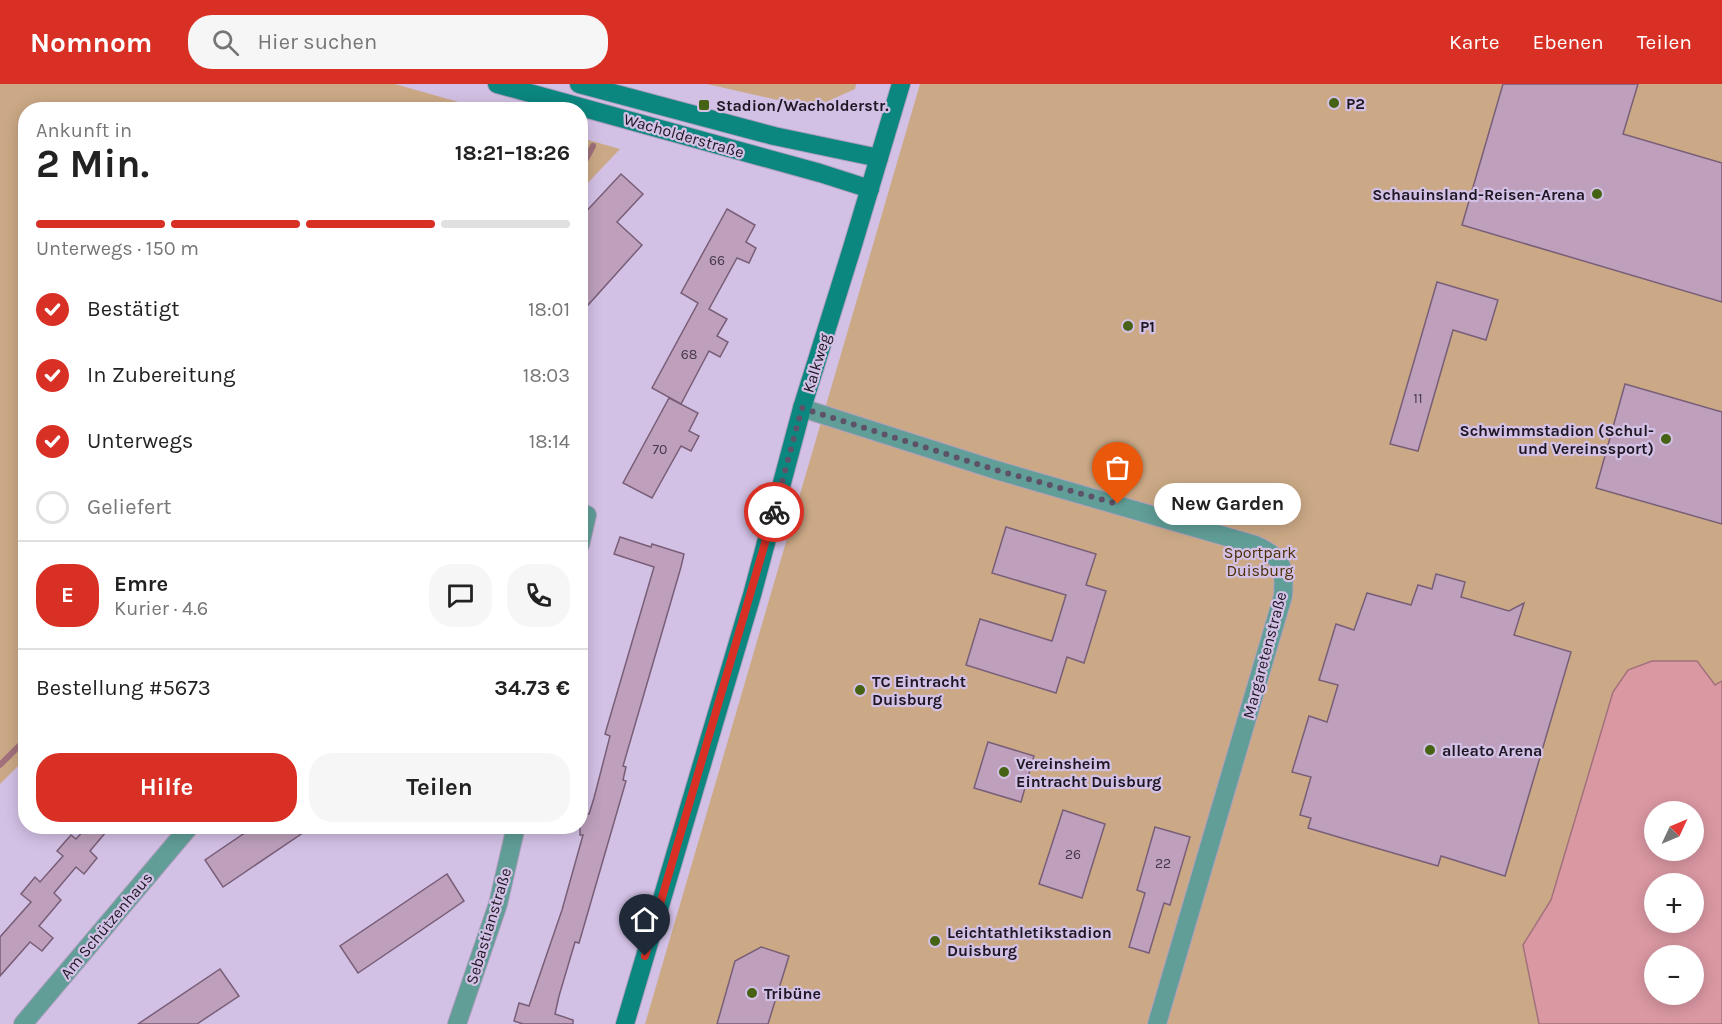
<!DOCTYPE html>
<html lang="de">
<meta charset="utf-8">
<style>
body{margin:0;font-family:Karla,sans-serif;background:#f6f6f6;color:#222;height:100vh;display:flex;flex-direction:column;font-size:22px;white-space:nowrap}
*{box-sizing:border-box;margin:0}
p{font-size:20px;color:#767676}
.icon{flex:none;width:33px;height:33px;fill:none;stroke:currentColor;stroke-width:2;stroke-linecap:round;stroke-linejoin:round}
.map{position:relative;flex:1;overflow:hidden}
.sheet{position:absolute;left:18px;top:18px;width:570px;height:732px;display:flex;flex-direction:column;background:#fff;border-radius:24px;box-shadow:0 3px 15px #0003}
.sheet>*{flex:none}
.needle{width:39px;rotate:46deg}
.fabs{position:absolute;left:1644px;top:717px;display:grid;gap:12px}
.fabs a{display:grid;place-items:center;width:60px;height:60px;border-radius:50%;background:#fff;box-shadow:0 3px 15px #0003;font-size:30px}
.pin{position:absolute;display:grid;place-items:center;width:51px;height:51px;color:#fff;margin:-62px -26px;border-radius:50% 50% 50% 0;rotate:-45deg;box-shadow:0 0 6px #0007}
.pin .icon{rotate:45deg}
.courier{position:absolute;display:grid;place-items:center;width:60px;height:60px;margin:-30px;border:4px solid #d93025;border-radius:50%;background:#fff;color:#222;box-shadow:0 2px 8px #0007}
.bubble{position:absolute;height:42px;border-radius:21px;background:#fff;box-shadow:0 3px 15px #0003;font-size:20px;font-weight:700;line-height:42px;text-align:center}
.summary em{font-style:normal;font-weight:700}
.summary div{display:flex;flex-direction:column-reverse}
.summary{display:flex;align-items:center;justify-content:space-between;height:102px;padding:0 18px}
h1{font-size:39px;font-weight:700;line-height:45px}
.bar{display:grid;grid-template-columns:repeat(4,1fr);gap:9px 6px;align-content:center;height:72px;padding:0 18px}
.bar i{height:8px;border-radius:4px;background:#e0e0e0}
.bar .current{background:#d93025}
.bar p{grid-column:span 4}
.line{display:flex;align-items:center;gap:15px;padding:0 18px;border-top:2px solid #e0e0e0}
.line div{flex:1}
.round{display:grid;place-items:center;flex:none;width:63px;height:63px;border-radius:24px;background:#f6f6f6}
ol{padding:0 18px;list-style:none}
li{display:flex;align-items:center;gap:18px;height:66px}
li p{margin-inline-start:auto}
li .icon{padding:6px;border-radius:50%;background:#d93025;color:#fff;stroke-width:4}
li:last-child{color:#767676}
li i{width:33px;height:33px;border:3px solid #e0e0e0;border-radius:50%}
.cta{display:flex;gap:12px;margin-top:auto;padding:12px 18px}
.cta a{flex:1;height:69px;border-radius:24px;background:#d93025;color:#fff;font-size:24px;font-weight:700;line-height:69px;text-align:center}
.cta a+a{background:#f6f6f6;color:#222}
header{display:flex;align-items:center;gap:36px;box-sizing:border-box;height:84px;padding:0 30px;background:#d93025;color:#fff}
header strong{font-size:28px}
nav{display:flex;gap:33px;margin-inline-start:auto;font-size:21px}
.search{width:420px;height:54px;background:#f6f6f6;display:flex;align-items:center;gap:15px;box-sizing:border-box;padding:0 21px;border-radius:24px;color:#767676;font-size:22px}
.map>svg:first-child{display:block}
.green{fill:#cba986;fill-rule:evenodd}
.water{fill:#da98a3;stroke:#a2717d;stroke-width:1.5;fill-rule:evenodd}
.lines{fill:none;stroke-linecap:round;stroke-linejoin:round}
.stream{stroke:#a2717d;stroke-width:6}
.building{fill:#bea0bd;stroke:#795e78;stroke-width:1.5}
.street-casing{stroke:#af9fbe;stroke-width:20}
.secondary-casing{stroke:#af9fbe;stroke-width:20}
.street{stroke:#619e98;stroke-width:18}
.secondary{stroke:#0b8780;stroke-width:18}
.done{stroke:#5d5268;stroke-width:6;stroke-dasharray:0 10.8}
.route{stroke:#d93025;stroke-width:8}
.poi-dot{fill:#466214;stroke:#d3c1e5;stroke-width:2}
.labels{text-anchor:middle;stroke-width:4.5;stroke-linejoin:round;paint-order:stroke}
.number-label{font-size:14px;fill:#46394a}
.poi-label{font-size:16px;font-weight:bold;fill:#1e1724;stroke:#d3c1e5;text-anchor:start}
.street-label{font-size:16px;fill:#1e1724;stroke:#d3c1e5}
.park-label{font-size:16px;fill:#4b2d06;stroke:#d3c1e5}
</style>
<header>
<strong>Nomnom</strong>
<div class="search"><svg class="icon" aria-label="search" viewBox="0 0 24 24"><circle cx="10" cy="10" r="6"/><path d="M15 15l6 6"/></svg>Hier suchen</div>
<nav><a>Karte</a><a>Ebenen</a><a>Teilen</a></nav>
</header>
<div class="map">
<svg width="1722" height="940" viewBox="0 0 1722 940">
<rect width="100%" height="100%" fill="#d3c1e5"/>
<g class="green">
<polygon points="0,0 395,0 483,25 26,26 26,674 0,700"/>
<polygon points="707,0 856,0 855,5 813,24"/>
<path d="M 920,0 L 1722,0 L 1722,940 L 645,940 ZM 1654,728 L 1694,728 L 1694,766 L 1654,766 ZM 1654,800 L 1694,800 L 1694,838 L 1654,838 ZM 1654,872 L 1694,872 L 1694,910 L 1654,910 Z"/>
<polygon points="581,54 620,65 581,106 580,54"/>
</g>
<path class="water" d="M 1652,577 L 1697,577 L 1715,601 L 1722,597 L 1722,940 L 1539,940 L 1523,861 L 1551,816 L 1613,608 L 1628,586 ZM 1654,728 L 1694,728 L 1694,766 L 1654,766 ZM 1654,800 L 1694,800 L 1694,838 L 1654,838 ZM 1654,872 L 1694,872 L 1694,910 L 1654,910 Z"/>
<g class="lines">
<g class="stream">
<polyline points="580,86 593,62"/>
<polyline points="0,681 26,655"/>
</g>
</g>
<g class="building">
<polygon points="1503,0 1638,0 1623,50 1722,79 1722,218 1462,141"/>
<polygon points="621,90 643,110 617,138 642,161 580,230 580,134"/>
<polygon points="727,125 755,141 746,158 756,164 749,179 737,174 709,225 727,235 717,252 728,258 720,273 709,267 681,320 652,304 698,219 681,209"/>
<polygon points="1437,198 1498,216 1486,256 1453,246 1418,367 1390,360"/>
<polygon points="1625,300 1722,328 1722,440 1596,404"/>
<polygon points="669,314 698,329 689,347 699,352 691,367 681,362 652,414 623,399"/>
<polygon points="1006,443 1096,470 1086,501 1106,507 1084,579 1067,573 1056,609 966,581 980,535 1052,557 1066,511 992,489"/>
<polygon points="620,453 651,463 652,460 684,470 681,483 623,682 626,683 623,696 626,697 579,859 575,858 559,912 555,930 573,936 573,940 523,940 514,937 519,919 529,922 562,826 583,751 580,751 580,728 589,730 594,714 610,652 605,650 654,483 614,470"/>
<polygon points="1436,490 1465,498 1461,513 1509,527 1524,519 1514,551 1571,568 1505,792 1441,772 1438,782 1345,755 1308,744 1311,734 1300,731 1311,693 1292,688 1309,632 1327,638 1338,601 1319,596 1336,540 1354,546 1367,509 1411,521 1418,501 1432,505"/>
<polygon points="988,658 1034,672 1021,718 974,704"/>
<polygon points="1063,726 1105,740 1082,814 1039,800"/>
<polygon points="88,742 111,742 90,767 97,774 84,790 76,783 54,809 61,816 39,842 53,854 42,867 30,858 0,892 0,853 31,818 21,810 35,793 40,798 63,772 57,767 71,751 76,755"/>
<polygon points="255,742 313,742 223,803 205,776"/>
<polygon points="1155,743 1190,753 1170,821 1164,819 1149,869 1129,863 1145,809 1137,806"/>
<polygon points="447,790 464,817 358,889 340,862"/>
<polygon points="761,863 789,872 768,940 717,940 735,877"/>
<polygon points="220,885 239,912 197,940 138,940"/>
</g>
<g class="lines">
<defs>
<g id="street">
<path d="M 802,324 L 996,386 L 1255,461 C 1283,473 1285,483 1283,512 L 1157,940"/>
<polyline points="580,429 587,431 580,461"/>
<polyline points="23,940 190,742"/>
<polyline points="457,940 498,820 516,742"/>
</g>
<g id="secondary">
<polyline points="497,0 820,89 870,105"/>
<polyline points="579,0 774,52 879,74"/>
<polyline points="625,940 752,511 802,324 852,164 901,0"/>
</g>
</defs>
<use href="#street" class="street-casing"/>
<use href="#secondary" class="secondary-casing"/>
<use href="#street" class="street"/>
<use href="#secondary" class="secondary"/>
</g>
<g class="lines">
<polyline class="done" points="774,428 802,324 996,386 1118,420"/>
<polyline class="route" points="645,872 774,428"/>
</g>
<g class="poi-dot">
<circle cx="1334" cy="19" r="6"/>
<rect x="698" y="15" width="12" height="12" rx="3"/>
<circle cx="1597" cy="110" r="6"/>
<circle cx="1128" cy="242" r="6"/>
<circle cx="1666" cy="355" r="6"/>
<circle cx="860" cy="606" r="6"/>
<circle cx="1430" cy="666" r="6"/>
<circle cx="1004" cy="688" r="6"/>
<circle cx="935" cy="857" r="6"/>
<circle cx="752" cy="909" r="6"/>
</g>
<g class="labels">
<g class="number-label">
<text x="717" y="181">66</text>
<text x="689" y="275">68</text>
<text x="1418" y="319">11</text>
<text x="660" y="370">70</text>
<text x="1073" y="775">26</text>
<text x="1163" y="784">22</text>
</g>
<g class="poi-label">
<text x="1346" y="25">P2</text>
<text x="716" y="27">Stadion/Wacholderstr.</text>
<text x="1585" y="116" text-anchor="end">Schauinsland-Reisen-Arena</text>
<text x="1140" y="248">P1</text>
<text x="1654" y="352" text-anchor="end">Schwimmstadion (Schul-<tspan x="1654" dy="18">und Vereinssport)</tspan></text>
<text x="872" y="603">TC Eintracht<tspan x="872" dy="18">Duisburg</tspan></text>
<text x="1442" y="672">alleato Arena</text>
<text x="1016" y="685">Vereinsheim<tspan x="1016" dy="18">Eintracht Duisburg</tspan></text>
<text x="947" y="854">Leichtathletikstadion<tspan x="947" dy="18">Duisburg</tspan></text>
<text x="764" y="915">Tribüne</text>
</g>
<g class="street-label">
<text transform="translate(684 51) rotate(16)" y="6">Wacholderstraße</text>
<text transform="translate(816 279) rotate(-73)" y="6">Kalkweg</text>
<text transform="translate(1264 571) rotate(-75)" y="6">Margaretenstraße</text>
<text transform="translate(106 841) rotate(-50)" y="6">Am Schützenhaus</text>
<text transform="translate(488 842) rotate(-73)" y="6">Sebastianstraße</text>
</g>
<g class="park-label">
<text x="1260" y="474">Sportpark<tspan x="1260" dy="18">Duisburg</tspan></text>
</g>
</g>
</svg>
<div class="fabs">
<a><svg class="needle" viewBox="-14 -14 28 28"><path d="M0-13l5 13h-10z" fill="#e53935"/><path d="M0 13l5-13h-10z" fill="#767676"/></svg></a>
<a>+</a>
<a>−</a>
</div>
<div class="pin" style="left:1118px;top:420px;background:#ea580c"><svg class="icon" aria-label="bag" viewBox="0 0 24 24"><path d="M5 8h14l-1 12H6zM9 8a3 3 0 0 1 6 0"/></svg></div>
<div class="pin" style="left:645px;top:872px;background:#1f2937"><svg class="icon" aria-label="home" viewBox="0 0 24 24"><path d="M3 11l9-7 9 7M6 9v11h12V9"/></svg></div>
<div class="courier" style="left:774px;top:428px"><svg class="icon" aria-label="bike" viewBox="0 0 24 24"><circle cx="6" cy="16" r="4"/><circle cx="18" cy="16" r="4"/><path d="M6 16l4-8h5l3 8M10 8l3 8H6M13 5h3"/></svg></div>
<div class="bubble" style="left:1154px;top:399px;width:147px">New Garden</div>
<section class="sheet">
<div class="summary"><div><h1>2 Min.</h1><p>Ankunft in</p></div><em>18:21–18:26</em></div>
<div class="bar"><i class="current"></i><i class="current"></i><i class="current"></i><i></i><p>Unterwegs · 150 m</p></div>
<ol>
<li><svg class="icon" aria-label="check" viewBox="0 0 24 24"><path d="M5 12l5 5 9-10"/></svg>Bestätigt<p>18:01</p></li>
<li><svg class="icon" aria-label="check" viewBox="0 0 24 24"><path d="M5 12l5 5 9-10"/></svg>In Zubereitung<p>18:03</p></li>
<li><svg class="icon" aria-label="check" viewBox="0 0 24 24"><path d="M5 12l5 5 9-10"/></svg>Unterwegs<p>18:14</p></li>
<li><i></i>Geliefert</li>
</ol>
<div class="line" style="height:108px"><b class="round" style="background:#d93025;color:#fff">E</b><div><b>Emre</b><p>Kurier · 4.6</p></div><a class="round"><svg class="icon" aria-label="chat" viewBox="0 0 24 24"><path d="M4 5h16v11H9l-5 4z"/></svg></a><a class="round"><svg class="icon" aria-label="phone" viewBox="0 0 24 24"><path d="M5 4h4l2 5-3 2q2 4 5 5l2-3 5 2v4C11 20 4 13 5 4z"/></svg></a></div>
<div class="line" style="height:78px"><div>Bestellung #5673</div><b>34.73 €</b></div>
<div class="cta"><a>Hilfe</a><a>Teilen</a></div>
</section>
</div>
